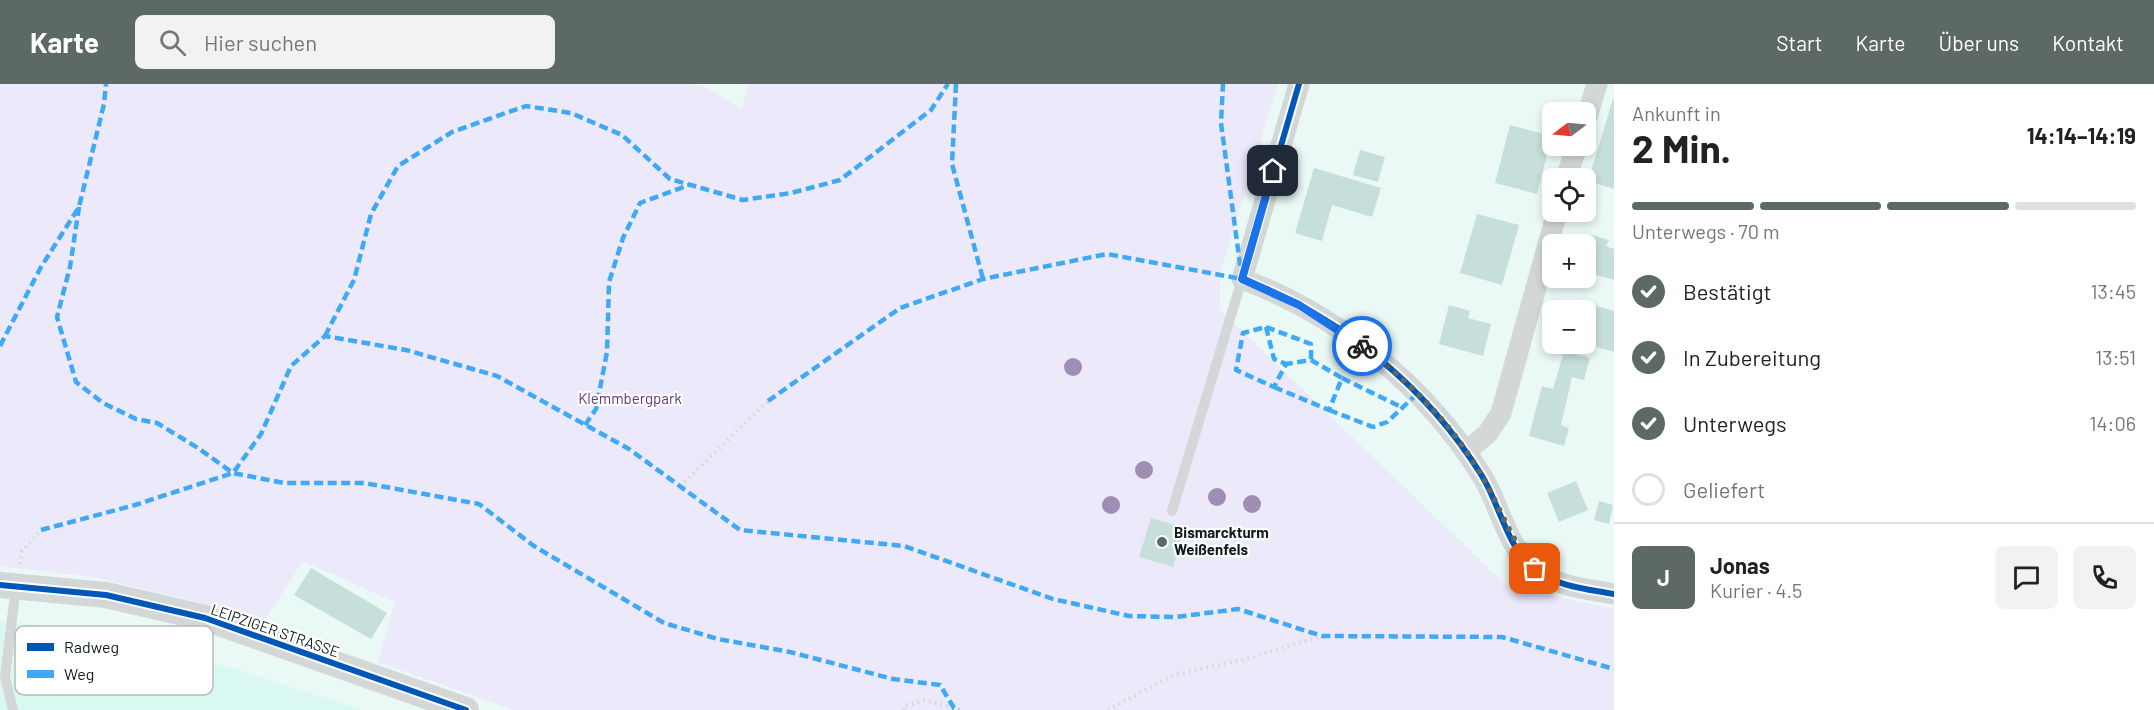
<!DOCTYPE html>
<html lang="de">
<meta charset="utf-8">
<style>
body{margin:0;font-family:Barlow,sans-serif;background:#f2f2f2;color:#222;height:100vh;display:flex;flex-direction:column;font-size:22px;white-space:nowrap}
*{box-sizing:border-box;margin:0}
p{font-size:20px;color:#767676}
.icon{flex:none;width:33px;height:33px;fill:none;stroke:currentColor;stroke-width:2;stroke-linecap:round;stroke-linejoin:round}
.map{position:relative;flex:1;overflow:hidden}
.sheet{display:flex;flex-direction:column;background:#fff;width:540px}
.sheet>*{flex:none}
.needle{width:39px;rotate:254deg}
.fabs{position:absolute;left:1542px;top:18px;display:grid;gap:12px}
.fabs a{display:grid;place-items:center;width:54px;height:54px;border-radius:9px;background:#fff;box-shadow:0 3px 9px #0003;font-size:30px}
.pin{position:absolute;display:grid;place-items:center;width:51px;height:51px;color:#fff;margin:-26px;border-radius:12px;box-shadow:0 3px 9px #0006}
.courier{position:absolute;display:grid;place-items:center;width:60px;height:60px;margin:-30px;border:4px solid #1a73e8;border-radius:50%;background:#fff;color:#222;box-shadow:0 2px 8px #0007}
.overview em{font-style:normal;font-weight:700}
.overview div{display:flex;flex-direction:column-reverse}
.overview{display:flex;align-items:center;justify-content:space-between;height:102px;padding:0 18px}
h1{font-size:39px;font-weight:700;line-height:45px}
.bar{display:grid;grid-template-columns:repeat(4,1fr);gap:9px 6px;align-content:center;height:72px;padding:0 18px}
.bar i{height:8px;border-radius:4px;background:#e0e0e0}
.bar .on{background:#5c6966}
.bar p{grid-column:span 4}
.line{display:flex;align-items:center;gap:15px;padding:0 18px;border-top:2px solid #e0e0e0}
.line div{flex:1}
.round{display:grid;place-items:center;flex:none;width:63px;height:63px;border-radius:9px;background:#f2f2f2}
ol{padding:0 18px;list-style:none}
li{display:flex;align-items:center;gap:18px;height:66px}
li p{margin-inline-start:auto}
li .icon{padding:6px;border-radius:50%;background:#5c6966;color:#fff;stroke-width:4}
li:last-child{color:#767676}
li i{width:33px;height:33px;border:3px solid #e0e0e0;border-radius:50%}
header{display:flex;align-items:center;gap:36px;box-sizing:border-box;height:84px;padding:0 30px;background:#5c6966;color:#fff}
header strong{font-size:28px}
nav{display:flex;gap:33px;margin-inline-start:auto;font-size:21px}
.search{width:420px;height:54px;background:#f2f2f2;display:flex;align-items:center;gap:15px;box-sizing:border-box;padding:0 21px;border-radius:9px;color:#767676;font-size:22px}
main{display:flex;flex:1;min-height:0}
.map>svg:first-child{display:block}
.built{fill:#daf8f2}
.green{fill:#ece9fa}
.building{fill:#c7dfda}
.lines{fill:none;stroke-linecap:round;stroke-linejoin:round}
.path{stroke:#d3d8d7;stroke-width:4;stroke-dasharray:1.5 4.5;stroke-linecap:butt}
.service{stroke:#d3d7d7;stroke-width:10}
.minor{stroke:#d3d7d7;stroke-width:21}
.tertiary{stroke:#d3d7d7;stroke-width:26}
.quiet{stroke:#3fa9f5;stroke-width:4.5;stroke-dasharray:9 4.5;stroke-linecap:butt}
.cycleway-casing{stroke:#fff;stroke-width:10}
.cycleway{stroke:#0057b8;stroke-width:6}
.tree{fill:#9e8eb3}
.done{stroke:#5c6966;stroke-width:6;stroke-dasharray:0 10.8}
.route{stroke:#1a73e8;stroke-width:8}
.poi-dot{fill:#5c6966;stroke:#fff;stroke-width:2}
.labels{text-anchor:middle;stroke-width:4.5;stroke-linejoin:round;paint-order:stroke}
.park-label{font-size:15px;fill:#60367d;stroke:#fff}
.poi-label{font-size:15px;font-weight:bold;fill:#0f1c19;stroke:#fff;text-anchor:start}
.street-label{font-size:15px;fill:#0f1c19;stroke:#fff}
.key{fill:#fff;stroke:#b7bbba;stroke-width:1.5}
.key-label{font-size:16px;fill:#0f1c19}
</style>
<header>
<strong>Karte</strong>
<div class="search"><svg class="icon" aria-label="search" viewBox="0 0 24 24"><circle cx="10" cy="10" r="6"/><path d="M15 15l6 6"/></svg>Hier suchen</div>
<nav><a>Start</a><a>Karte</a><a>Über uns</a><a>Kontakt</a></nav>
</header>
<main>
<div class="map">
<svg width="1614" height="626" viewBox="0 0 1614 626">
<rect width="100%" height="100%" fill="#eaf9f6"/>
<polygon class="built" points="0,538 31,540 140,560 242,587 362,626 0,626"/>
<polygon class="green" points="0,0 692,0 707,4 741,25 749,0 1278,0 1220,189 1220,226 1507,502 1614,525 1614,626 514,626 378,578 395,518 303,477 262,540 209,521 94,493 0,482"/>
<g class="building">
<polygon points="1613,15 1614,15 1614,105 1588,97"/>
<polygon points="1510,41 1552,52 1537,110 1495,99"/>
<polygon points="1360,66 1385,73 1378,98 1353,91"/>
<polygon points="1314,84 1381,104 1372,133 1332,121 1322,157 1295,149"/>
<polygon points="1477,130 1519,141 1502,201 1460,189"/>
<polygon points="1589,150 1609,156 1606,162 1614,165 1614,196 1586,188 1586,160"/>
<polygon points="1586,219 1614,227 1614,268 1586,260"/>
<polygon points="1449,221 1470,227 1468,234 1491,240 1483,272 1439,260"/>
<polygon points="1564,267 1590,274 1584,296 1572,293 1561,341 1569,344 1564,362 1529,352 1542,302 1553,305"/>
<polygon points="1576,397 1588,426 1559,438 1547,409"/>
<polygon points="1599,417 1613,421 1609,440 1594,436"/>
<polygon points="1151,434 1185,444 1173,483 1139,473"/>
<polygon points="311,484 387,529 371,555 294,511"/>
</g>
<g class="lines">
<g class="path">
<polyline points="680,402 768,317"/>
<polyline points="20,480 22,467 41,446"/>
<polyline points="904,626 904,622 926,616 954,624"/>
<polyline points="1108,626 1174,591 1246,575 1322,552"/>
</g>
<g class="service">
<polyline points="1172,427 1242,195"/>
<polyline points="13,626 5,593 16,502"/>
</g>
<g class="minor">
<path d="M 1299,0 L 1242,195 C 1339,231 1427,303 1482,392 C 1500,421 1507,465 1536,486 C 1558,503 1588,505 1614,510"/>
<polyline points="1586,36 1597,0"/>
<polyline points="1566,94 1577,62"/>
<polyline points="1467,367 1488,349 1501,329 1557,128"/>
</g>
<polyline class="tertiary" points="0,501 106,511 205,534 466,626"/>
<g class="quiet">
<polyline points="956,0 952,80 983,195"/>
<polyline points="79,123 70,183 57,233 76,298 103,319 136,335 157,339 198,364 233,389 284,399 364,399 479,420 534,462 664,539 718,555 790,568 893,595 940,601 954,624 959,626"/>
<polygon points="1266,243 1274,275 1286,280 1274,303 1236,286 1243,249"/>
<polyline points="1266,243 1311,260 1311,276"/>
<polyline points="325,252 354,196 371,130 398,82 452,48 526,22 571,29 622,51 670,95 743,116 791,109 840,96 931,26 948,0"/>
<polyline points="0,262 41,183 79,123 104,20 106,0"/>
<polyline points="1342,294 1401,323"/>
<polyline points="1274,303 1329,326 1342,294 1311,276 1286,280"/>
<polyline points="768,317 900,224 983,195 1107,170 1242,195 1221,39 1223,0"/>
<polyline points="1329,326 1373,343 1387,338 1417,310"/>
<polyline points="585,341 596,325 607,268 609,198 623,154 640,119 689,101"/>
<polyline points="41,446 135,421 233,389 261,350 291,282 325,252 406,266 497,292 629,365 740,446 904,462 1053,515 1129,532 1176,533 1238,525 1322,552 1502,553 1614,585"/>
</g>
<defs>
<g id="cycleway">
<path d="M 1299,0 L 1242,195 C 1339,231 1427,303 1482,392 C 1500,421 1507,465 1536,486 C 1558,503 1588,505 1614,510"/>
<polyline points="0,501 106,511 205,534 466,626"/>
</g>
</defs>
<use href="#cycleway" class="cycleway-casing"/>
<use href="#cycleway" class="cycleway"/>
</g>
<g class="tree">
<circle cx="1073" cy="283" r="9"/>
<circle cx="1144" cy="386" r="9"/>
<circle cx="1217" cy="413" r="9"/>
<circle cx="1252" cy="420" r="9"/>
<circle cx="1111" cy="421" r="9"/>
</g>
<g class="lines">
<path class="done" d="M 1362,262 C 1410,297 1454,343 1483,394 C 1501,425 1511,458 1535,485"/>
<polyline class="route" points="1273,87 1242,195 1299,221 1362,262"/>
</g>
<circle class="poi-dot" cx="1162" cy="458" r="6"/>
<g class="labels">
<g class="park-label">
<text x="630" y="320">Klemmbergpark</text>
</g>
<g class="poi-label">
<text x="1174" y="454">Bismarckturm<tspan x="1174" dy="17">Weißenfels</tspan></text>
</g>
<g class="street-label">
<text transform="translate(275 547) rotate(19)" y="5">LEIPZIGER STRASSE</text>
</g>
</g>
<rect x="15" y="542" width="198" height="69" rx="9" class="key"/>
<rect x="27" y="559" width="27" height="8" fill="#0057b8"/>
<rect x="27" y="586" width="27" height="8" fill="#3fa9f5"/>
<g class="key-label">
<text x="64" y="569">Radweg</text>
<text x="64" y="596">Weg</text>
</g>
</svg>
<div class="fabs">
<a><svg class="needle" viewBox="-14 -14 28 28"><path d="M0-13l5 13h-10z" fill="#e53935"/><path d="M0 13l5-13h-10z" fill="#767676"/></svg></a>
<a><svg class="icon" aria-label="locate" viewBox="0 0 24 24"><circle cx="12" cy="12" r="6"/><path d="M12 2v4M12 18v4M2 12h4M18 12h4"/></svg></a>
<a>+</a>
<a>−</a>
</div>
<div class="pin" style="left:1535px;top:485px;background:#ea580c"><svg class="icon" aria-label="bag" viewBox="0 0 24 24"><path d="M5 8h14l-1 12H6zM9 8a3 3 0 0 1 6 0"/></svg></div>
<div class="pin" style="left:1273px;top:87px;background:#1f2937"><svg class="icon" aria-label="home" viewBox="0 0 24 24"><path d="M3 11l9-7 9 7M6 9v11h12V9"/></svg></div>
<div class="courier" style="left:1362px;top:262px"><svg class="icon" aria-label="bike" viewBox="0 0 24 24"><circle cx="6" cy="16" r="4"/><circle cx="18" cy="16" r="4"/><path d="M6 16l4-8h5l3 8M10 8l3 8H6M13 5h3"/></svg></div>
</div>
<section class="sheet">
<div class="overview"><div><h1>2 Min.</h1><p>Ankunft in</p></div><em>14:14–14:19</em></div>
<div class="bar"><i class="on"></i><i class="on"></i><i class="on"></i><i></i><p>Unterwegs · 70 m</p></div>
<ol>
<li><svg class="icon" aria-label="check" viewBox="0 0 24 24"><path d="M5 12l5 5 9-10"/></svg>Bestätigt<p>13:45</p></li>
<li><svg class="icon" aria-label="check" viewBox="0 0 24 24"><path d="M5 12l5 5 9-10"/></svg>In Zubereitung<p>13:51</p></li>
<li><svg class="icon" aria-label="check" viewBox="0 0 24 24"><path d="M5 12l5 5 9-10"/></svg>Unterwegs<p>14:06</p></li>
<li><i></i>Geliefert</li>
</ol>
<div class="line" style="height:108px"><b class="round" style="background:#5c6966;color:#fff">J</b><div><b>Jonas</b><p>Kurier · 4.5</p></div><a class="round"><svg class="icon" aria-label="chat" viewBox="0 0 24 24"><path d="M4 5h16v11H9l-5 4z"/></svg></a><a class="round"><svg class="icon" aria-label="phone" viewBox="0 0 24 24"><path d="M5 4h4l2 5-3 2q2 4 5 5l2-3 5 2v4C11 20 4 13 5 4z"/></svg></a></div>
</section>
</main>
